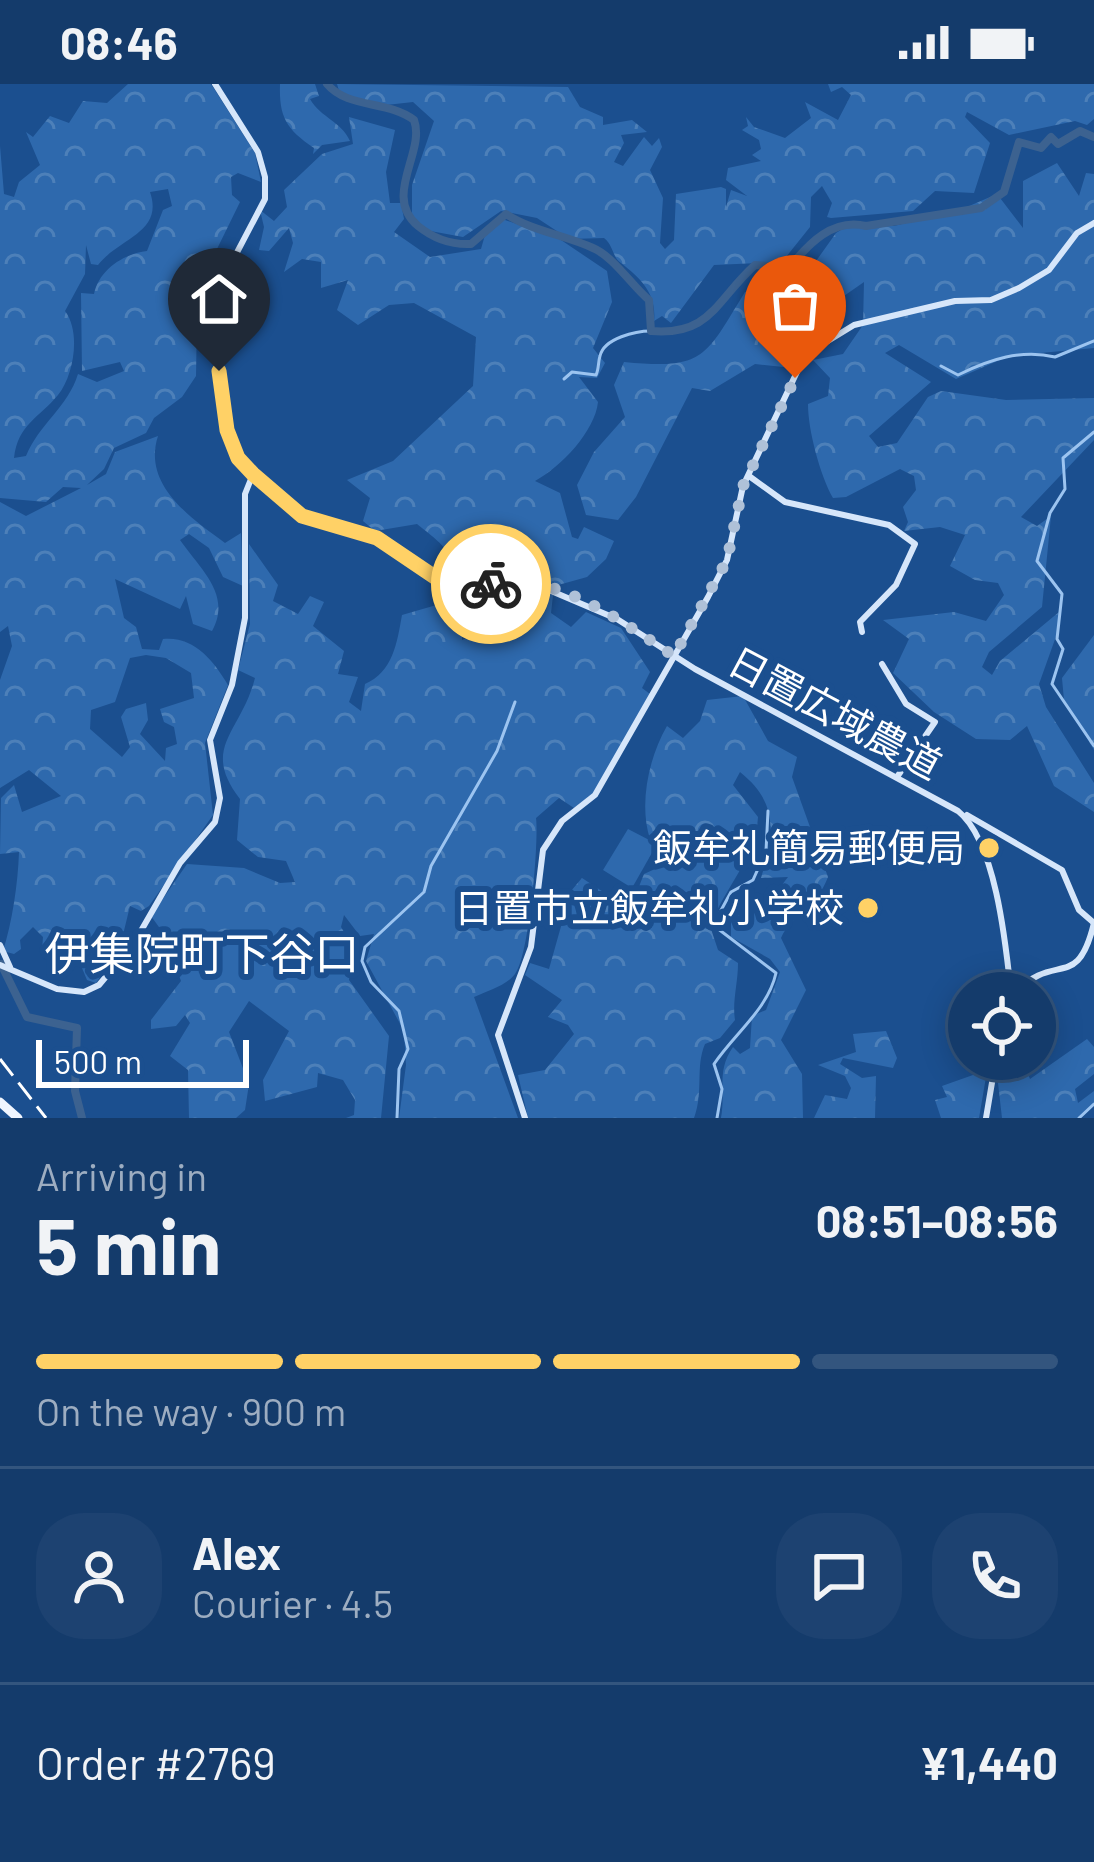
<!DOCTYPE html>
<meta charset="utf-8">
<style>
body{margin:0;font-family:Barlow,"Noto Sans JP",sans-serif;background:#1d4271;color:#f1f3f6;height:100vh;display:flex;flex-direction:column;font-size:45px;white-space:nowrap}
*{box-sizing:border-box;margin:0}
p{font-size:39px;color:#9dadc1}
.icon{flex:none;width:66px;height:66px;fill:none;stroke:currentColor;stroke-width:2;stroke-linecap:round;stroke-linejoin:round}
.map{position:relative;height:1034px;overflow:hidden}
.sheet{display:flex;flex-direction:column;background:#143b6b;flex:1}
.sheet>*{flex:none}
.fabs{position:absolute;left:948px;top:888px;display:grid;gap:24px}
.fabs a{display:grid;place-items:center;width:108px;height:108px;border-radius:50%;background:#143b6b;box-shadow:0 6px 30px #0003,0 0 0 3px #33557e;font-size:60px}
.scale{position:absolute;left:36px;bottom:30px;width:213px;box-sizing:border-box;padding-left:12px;border:6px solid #fff;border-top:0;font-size:33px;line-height:42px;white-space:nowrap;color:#fff;-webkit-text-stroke:9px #1b4f8f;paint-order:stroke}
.pin{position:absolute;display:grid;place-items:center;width:102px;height:102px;color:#fff;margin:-123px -51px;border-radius:50% 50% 50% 0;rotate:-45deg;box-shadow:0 0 12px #0007}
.pin .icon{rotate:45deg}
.courier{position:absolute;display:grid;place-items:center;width:120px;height:120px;margin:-60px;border:9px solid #ffd166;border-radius:50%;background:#fff;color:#222;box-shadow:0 3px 15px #0007}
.summary em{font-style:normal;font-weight:700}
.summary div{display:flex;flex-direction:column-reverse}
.summary{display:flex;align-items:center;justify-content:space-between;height:204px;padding:0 36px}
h1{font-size:78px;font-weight:700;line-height:90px}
.bar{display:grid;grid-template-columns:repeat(4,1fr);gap:18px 12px;align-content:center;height:144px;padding:0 36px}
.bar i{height:15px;border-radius:9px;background:#33557e}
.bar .active{background:#ffd166}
.bar p{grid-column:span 4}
.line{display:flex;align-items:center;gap:30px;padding:0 36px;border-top:3px solid #33557e}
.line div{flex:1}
.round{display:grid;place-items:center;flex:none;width:126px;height:126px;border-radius:48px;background:#1d4271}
.status{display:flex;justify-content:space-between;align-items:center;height:84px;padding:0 60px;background:#143b6b;direction:ltr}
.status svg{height:33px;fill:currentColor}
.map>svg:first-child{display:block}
.grass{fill:#2e69ad}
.forest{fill:url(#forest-crowns);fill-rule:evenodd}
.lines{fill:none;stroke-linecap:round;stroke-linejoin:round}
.stream{stroke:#9cc4f0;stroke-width:3}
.river{stroke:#3c6290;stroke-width:8}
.secondary{stroke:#d6e6fa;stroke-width:6}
.primary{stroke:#f0f6ff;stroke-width:9}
.rail{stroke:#fff;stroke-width:3;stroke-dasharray:21 9;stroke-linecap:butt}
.done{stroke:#afc1d8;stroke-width:12;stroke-dasharray:0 21.6}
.route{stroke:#ffd166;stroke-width:15}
.poi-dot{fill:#ffd166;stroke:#1b4f8f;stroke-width:4.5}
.labels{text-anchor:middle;stroke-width:12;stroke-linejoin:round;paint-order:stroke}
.street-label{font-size:39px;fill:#fff;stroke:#1b4f8f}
.poi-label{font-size:39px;fill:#fff;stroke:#1b4f8f;text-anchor:end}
.quarter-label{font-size:45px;fill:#fff;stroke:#1b4f8f}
</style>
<div class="status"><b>08:46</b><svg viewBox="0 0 49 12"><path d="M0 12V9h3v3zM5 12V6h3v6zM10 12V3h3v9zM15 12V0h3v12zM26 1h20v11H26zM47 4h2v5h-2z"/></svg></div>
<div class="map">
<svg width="1094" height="1034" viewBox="0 0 1094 1034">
<defs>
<pattern id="forest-crowns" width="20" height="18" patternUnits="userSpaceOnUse" patternTransform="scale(3)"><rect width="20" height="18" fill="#2e69ad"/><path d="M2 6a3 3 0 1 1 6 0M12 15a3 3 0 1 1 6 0" fill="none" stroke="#4d80b9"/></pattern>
</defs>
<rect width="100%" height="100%" fill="#1b4f8f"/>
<polygon class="grass" points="628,745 657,760 632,804 603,786"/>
<g class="forest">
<path d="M 128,0 L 211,0 L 255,69 L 261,98 L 238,89 L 231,93 L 232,111 L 240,118 L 215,169 L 215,178 L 224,186 L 216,208 L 208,198 L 190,209 L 197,231 L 196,292 L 182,313 L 154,334 L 146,349 L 114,364 L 104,385 L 87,401 L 106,390 L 115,368 L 158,352 C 142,401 191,434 225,459 L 241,449 L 243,502 L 223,493 L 209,464 L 189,450 L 180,456 C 201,486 232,511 212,547 L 193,540 L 186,512 L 180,525 L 115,495 L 124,534 L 136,543 L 142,565 L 159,566 L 163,555 C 194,552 213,576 228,601 L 205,659 L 213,731 L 149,822 L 141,827 L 130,822 L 120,863 L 96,899 L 87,896 L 82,884 L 93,873 L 84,862 L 73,869 L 42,867 L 43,853 L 33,843 L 20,856 L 21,865 L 14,870 L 3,867 C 12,839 18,800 19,768 L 0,770 L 1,714 L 14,701 L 22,728 L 61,712 L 29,686 L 0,704 L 0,596 L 12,562 L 8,542 L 0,548 L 0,418 L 26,432 L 81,404 L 63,403 L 46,418 L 0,414 L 0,62 L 4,110 L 14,113 L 19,98 L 40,81 L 26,48 L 33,53 L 50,32 L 69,39 L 83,17 L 107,19 ZM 168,105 L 172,122 L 163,126 L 147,167 C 123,170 99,186 94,210 L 81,209 L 82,287 L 120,278 L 124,287 L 97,298 L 78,290 C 68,323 39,340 26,372 L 14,374 C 18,340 39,334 58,311 C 74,291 81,248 65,227 L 85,190 L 86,161 L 91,180 L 98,181 C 119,154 164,149 150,108 ZM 146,571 L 166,574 L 191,589 L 194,614 L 160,625 L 164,638 L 174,643 L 177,660 L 166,664 L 165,677 L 140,650 L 148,636 L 146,619 L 126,625 L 121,633 L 130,663 L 122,673 L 90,645 L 91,626 L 115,618 L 130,574 Z"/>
<path d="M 280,0 L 315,0 L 319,12 L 310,15 C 321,34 341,37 350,57 L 322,61 L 313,70 L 314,64 C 286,45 279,33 280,0 Z"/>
<path d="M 337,0 L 568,3 L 580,23 L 603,33 L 603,41 L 632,36 L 647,48 L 621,51 L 624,59 L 614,78 L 623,82 L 644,53 L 652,62 L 659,54 L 662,63 L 650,86 L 663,114 L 660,159 L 665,165 L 674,156 L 676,110 L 721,103 L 726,105 L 726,123 L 731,106 L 747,112 L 726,96 L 728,84 L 761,77 L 752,71 L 761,65 L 759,56 L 742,46 L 748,42 L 746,33 L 754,43 L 785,54 L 811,34 L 805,18 L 838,36 L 851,11 L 842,3 L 831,8 L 828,0 L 1094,0 L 1094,35 L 1087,41 L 1075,37 L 1009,51 L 967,28 L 965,33 L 990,59 L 974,109 L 935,107 L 913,127 L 831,134 L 827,133 L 832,119 L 822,102 L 811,113 L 810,143 L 782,178 L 714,181 L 671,239 L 662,232 L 654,237 C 657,209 640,194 621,179 C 612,173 614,162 604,154 L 569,155 L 537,134 L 501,127 L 463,153 L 425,146 L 412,133 L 412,101 L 434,37 L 413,18 L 386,21 L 340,10 Z"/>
<path d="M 349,33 L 395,46 L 386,88 L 390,119 L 401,119 L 404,135 L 394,148 L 430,173 L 481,165 L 487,144 L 499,134 L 558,154 L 607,187 L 612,218 L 593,264 L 605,279 L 597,294 L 579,293 L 598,318 C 595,347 561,383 535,397 L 560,409 L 572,453 L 578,455 L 584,443 L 614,457 L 606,475 L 587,493 L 551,503 L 516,491 L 451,500 C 460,470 439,458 417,440 L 375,447 L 363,437 L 370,414 L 347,396 L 393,377 L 473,302 L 476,253 L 414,219 L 389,221 L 358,241 L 337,226 L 348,196 L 321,204 L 321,178 L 302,175 L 284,188 L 293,159 L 289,144 L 269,167 L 259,166 L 264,143 L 260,126 L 274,137 L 287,123 L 284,106 L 322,70 L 353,60 Z"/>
<path d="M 1057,79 L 1079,112 L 1086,89 L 1094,90 L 1094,264 L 1009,272 L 956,295 L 899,261 L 885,269 L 931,298 L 869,352 L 878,363 L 897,359 L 928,313 L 941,307 L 1006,316 L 1094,314 L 1094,356 L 1021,433 L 1037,442 L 1051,432 L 1042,523 L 989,568 L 982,583 L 992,591 L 1000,577 L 1059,528 L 1059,544 L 1039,600 L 1046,623 L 1094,699 L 1094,728 L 1054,702 L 1027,642 L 1010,656 L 976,655 L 934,628 L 893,589 L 909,555 L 883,536 L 954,528 L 986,537 L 1004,511 L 998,499 L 975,496 L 950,482 L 965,451 L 940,443 L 904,447 L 908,438 L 903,423 L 916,406 L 914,392 L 900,385 L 846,413 L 833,414 C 820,391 808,346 808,320 L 828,312 L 830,294 L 813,276 L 843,270 L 863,241 L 864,198 L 841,214 L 793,284 L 755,280 L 710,307 L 692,304 L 636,413 L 618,436 L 586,431 L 577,401 L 594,368 L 625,333 L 614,301 L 624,278 C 705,286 705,273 745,208 L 799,201 L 836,149 L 849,141 L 894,142 L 960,126 L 997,110 L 1023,144 L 1023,97 Z"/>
<path d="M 249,460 L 278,501 L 273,517 L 298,530 L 310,512 L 324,518 L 313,542 L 344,567 L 338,590 L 358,593 L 349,618 L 361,627 L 365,600 C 393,588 397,559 402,531 L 440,520 L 462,527 L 462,556 L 479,549 L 484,506 C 511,498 528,501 553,511 L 551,529 L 571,543 L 586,528 L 621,544 L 650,588 L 642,604 L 650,610 L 647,621 L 595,708 L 574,724 L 559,714 L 536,734 C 539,758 529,873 515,890 C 507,901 487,907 474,913 L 518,1034 L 399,1034 L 406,981 L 404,947 L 366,877 L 374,850 L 360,852 L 344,831 L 341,843 L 353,863 L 349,896 L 389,952 L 381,1034 L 346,1034 L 354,1031 L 355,1016 L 343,996 L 318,989 L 317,1003 L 265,1017 L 263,996 L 289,947 L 249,917 L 229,948 L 249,1000 L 245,1026 L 236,1034 L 189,1034 L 188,986 L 170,972 L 190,939 L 185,931 L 176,942 L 151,945 L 151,936 L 181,897 L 164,850 L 151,832 L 187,780 L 244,784 L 280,799 L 295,798 L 286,777 L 258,773 L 237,756 L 240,715 C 200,663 241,649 255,594 L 238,586 L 250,540 Z"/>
<polygon points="1094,551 1094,666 1064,616 1062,594"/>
<path d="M 743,612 L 768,657 L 797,673 L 792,693 L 828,793 C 817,823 792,829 781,854 L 806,906 L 781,956 L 802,990 L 803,1034 L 721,1034 C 726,1007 716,987 733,963 L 740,970 L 750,964 L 752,932 L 766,926 L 780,888 L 770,875 L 731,853 L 731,833 L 741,818 L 772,814 L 788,793 L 761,794 C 774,750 779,719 740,688 L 733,701 L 758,733 C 756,773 724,805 710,842 L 718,866 L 738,879 C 738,899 732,918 735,936 L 720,954 L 705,960 C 695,983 704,1008 694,1034 L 528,1034 L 518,991 L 545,986 L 574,950 L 568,941 L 548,933 L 562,916 L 525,891 L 530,879 L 549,885 L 571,807 L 582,794 L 623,821 L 633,845 L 652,844 L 634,815 L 644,790 L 655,785 L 658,760 L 650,755 C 639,721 648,675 667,642 L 683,654 L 700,637 L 707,616 Z"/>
<polygon points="886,947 897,974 893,984 843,974 840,980 862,994 876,992 875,1034 814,1034 825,1011 847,1015 851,1004 845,992 818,981 856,968 853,950"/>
<polygon points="1087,955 1094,963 1094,990 1075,1005 1078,1019 1094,1007 1094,1020 1081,1034 1002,1034 997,990 1003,975 1031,975 1026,986 1030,995"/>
<polygon points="979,984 987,987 979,1034 941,1034 935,1016 947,1013 942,1002 973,991"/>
</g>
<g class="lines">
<g class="stream">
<path d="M 941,282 L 958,291 C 990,275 1022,265 1055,273 L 1094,257"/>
<path d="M 564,295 L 572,288 L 596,291 C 599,285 598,278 600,272 C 604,254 636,247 651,247"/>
<polyline points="1094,348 1063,374 1065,405 1050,429 1037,477 1062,510 1057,555 1063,565 1052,600 1094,662"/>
<polyline points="397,1034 399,985 408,965 399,927 371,898 362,877 365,863 424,808 431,782 497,667 515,618"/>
<path d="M 717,1034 L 722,1005 L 714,980 C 735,949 768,925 776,889 L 713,841 L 731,808 L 753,796 L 766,767 L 768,727"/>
<polyline points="1079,1034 1094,1020"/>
</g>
<g class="river">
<path d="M 327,0 C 348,25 388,16 414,36 C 426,68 382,112 418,142 C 434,155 450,161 471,160 L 506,130 C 532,147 565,151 593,164 C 614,173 632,202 649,216 L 651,247 C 711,252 716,216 755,181 L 789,184 C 809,159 833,134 866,142 L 981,124 L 1004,108 L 1019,58 L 1041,64 L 1051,53 L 1058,60 L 1080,47 L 1094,53"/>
<polyline points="1,880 27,933 77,944 75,1007 82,1034"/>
</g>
<g class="secondary">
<path d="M 215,0 L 258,68 L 265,93 L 265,115 L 222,197 L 215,230 L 224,333 L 244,382 L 302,432 L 377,454 L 451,504 L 530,498 L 617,535 L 695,585 L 958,727 C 996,757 1006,862 1011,909"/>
<polyline points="749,392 785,418 889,441 915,460 896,501 860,538 862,548"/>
<polyline points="882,580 906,620 935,638 897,693"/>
<polyline points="967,731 1062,786 1079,826 1094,839"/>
<polyline points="0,861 10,883"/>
<polyline points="0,881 57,905 84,908 99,901 134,859 180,779 215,738 220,714 210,656 232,601 245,534 245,410 253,390"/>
<path d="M 1015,909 C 1056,866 1077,909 1094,839"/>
<polyline points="525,1034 498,951 531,863 543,766 562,737 595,711 708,513 727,476 743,402 805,271 854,241 955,217 991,216 1019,204 1049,186 1077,149 1094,139"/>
<polyline points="986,1034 996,975"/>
</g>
<polyline class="primary" points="0,1018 18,1034"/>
<polyline class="rail" points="0,975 46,1034"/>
</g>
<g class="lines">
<path class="done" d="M 491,500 C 553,485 625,540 674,572 L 727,476 L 743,402 L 795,294"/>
<polyline class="route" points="219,287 227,346 238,374 253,390 302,432 377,454 451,504 491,500"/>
</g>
<g class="poi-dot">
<circle cx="989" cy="764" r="12"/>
<circle cx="868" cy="824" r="12"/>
</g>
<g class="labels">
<g class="street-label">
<text transform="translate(835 629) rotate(28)" y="14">日置広域農道</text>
</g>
<g class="poi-label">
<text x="965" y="778">飯牟礼簡易郵便局</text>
<text x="844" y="838">日置市立飯牟礼小学校</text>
</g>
<g class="quarter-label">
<text x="202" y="886">伊集院町下谷口</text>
</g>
</g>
</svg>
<div class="fabs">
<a><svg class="icon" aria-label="locate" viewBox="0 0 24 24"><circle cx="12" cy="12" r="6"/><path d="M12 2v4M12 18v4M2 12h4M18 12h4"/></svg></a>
</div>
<div class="scale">500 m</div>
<div class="pin" style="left:795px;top:294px;background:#ea580c"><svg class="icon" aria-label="bag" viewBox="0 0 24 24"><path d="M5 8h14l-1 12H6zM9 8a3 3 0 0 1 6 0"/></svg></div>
<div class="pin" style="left:219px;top:287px;background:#1f2937"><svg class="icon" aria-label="home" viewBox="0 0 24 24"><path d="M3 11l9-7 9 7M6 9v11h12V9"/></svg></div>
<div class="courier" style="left:491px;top:500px"><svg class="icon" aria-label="bike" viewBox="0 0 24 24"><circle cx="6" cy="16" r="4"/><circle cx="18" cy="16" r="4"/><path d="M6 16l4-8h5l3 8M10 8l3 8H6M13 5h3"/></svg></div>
</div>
<section class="sheet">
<div class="summary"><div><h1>5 min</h1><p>Arriving in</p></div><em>08:51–08:56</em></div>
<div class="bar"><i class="active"></i><i class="active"></i><i class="active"></i><i></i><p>On the way · 900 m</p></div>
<div class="line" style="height:216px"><a class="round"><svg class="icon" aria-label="person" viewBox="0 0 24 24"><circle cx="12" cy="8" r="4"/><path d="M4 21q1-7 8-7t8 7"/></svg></a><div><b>Alex</b><p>Courier · 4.5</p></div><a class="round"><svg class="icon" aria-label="chat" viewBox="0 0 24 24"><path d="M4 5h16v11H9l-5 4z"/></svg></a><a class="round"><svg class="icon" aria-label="phone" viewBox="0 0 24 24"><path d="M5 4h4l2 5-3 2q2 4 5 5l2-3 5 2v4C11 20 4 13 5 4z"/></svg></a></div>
<div class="line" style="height:156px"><div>Order #2769</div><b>¥1,440</b></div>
</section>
